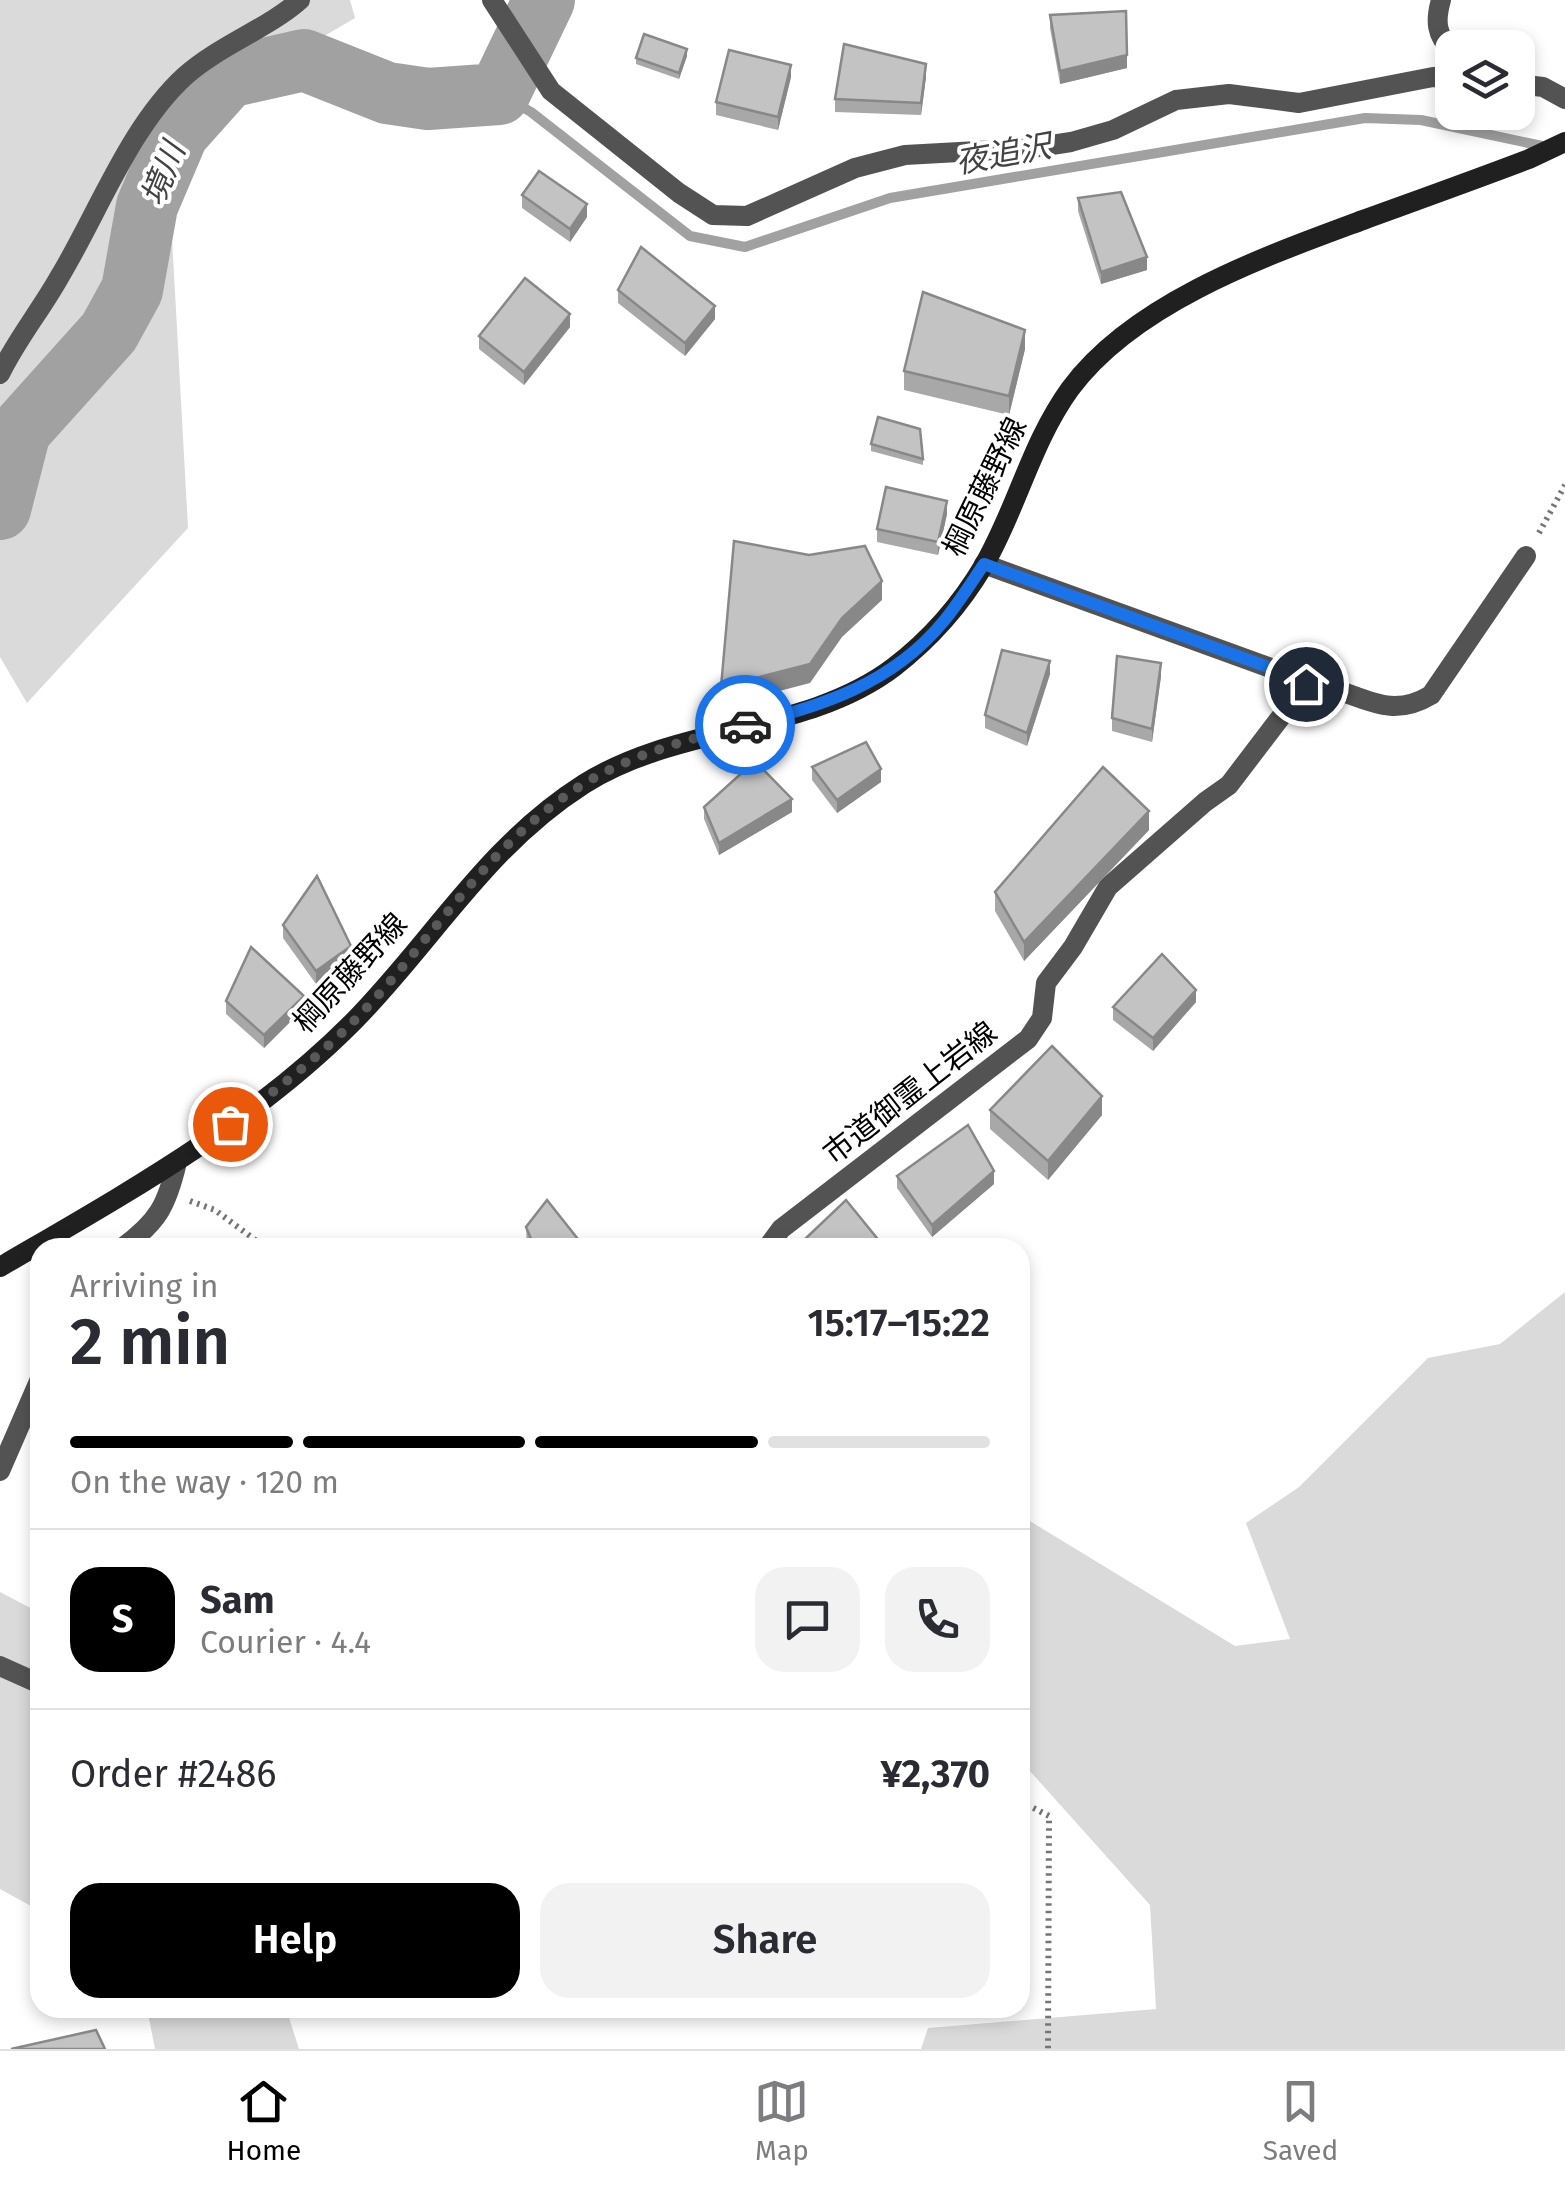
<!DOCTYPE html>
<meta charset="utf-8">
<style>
body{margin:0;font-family:"Fira Sans","Noto Sans JP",sans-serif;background:#f2f2f3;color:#2b2b33;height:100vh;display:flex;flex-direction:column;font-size:38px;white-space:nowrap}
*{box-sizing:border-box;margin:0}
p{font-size:32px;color:#7c7c81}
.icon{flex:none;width:55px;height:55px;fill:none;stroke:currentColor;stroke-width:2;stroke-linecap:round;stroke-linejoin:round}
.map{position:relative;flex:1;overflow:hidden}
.panel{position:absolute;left:30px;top:1238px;width:1000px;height:780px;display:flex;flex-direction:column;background:#fff;border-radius:30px;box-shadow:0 5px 15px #0003}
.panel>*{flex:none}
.tools{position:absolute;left:1435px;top:30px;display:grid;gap:20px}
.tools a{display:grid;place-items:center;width:100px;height:100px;border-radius:20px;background:#fff;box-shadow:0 5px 15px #0003;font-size:50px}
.pin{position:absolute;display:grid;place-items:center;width:85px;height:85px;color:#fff;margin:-42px;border:5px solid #fff;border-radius:50%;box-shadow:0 2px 10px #0007}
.courier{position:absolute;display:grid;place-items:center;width:100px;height:100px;margin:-50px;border:8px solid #1a73e8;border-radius:50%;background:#fff;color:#222;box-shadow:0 2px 12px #0007}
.head em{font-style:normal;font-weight:600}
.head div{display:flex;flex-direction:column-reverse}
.head{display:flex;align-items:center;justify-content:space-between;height:170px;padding:0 40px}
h1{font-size:65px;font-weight:600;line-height:75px}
.bar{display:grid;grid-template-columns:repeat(4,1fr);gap:15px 10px;align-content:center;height:120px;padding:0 40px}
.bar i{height:12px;border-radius:8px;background:#e1e1e2}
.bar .current{background:#000}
.bar p{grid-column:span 4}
.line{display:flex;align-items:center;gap:25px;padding:0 40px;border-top:2px solid #e1e1e2}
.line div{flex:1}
.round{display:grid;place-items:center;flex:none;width:105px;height:105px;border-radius:30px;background:#f2f2f3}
.button{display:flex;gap:20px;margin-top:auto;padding:20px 40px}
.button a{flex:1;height:115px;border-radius:30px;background:#000;color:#fff;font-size:40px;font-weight:600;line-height:115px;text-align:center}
.button a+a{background:#f2f2f3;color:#2b2b33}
.dock{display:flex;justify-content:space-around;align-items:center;height:140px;border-top:2px solid #e1e1e2;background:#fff;font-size:28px;color:#7c7c81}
.dock a{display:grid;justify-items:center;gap:5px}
.dock .current{color:#000}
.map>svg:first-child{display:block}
.green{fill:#dadada}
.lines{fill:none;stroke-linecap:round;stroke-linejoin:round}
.stream{stroke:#a1a1a1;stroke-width:10}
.river{stroke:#a1a1a1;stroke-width:62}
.path{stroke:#757575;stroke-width:6;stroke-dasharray:2.5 5;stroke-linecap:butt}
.minor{stroke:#535353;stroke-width:20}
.secondary{stroke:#202020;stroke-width:20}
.wall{fill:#a8a8a8}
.shaded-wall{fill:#888}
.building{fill:#c3c3c3;stroke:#888;stroke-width:2.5}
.done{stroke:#595959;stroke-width:10;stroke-dasharray:0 18}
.route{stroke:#1a73e8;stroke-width:12}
.labels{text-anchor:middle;stroke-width:8;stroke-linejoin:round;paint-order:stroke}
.street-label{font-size:30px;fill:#000;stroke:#fff}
.water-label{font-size:32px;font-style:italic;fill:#424242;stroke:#fff}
</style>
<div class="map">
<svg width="1565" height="2049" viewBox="0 0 1565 2049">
<rect width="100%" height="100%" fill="#fff"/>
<g class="green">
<polygon points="0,0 350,0 355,18 166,129 188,528 27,703 0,657"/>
<polygon points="1565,1292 1565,2049 921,2049 928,2028 1156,2009 1150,1905 1020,1760 1020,1515 1235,1646 1290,1639 1246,1523 1299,1487 1428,1358 1500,1344"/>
<polygon points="0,1592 40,1613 40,1911 0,1889"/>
<polygon points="147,2008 286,2008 299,2049 155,2049"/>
</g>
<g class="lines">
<polyline class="stream" points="499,94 531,112 690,236 745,247 890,198 1365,118 1421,120 1547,147"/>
<polyline class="river" points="0,509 20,431 109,332 132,290 147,206 178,133 228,77 304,60 387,93 428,99 499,94 544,0"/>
<g class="path">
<polyline points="1539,533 1565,485"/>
<polyline points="190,1201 215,1210 266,1248"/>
<polyline points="1020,1801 1049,1816 1048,2049"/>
</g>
<g class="minor">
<polyline points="492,0 551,91 679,193 713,215 747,216 855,168 905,155 1032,148 1071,142 1113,130 1176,100 1229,94 1299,103 1433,77 1452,79"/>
<path d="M 1441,0 C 1435,21 1436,35 1452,51"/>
<polyline points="1518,84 1543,87 1565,99"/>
<path d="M 0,374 C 17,339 41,310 60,276 C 98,213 130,126 185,76 C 220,45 267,29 300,0"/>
<path d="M 984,564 L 1268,667 C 1286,675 1301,681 1319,685 C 1362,694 1388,721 1431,695 L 1526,556"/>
<path d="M 122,1248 C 158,1222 167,1205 177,1162"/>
<polyline points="767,1248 781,1229 1028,1039 1042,1018 1046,983 1073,947 1108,887 1205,802 1229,785 1306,684"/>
<polyline points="0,1471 40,1379"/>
<polyline points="0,1666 40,1684"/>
</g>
<path class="secondary" d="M 0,1267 C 123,1195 252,1124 353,1022 C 433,941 485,847 584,784 C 679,724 806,734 894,667 C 929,640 961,604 984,565 C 1017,508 1031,443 1070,389 C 1134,302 1266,256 1363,220 C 1418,200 1474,180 1529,159 L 1565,142"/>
</g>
<g class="wall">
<polygon points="1050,15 1127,68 1060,84 1050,28"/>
<polygon points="687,56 679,79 636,64 636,58"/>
<polygon points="791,77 778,130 716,115 716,102"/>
<polygon points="926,77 921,115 835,112 835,99"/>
<polygon points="522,195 587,217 570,242 522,208"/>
<polygon points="1078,198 1147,270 1101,284 1078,211"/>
<polygon points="618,290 715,319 685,356 618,303"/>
<polygon points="570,327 524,385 479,349 479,336"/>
<polygon points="1025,349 1009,415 904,390 904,371"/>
<polygon points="871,444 923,459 923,465 871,451"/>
<polygon points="947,514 938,555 877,542 877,529"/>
<polygon points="1050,674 1027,746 985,728 985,715"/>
<polygon points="1161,676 1152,742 1112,731 1112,718"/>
<polygon points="812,767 881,782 837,813 812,780"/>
<polygon points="704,807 792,812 719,855 704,819"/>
<polygon points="1149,830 1024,961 995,911 995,892"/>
<polygon points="283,925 351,959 316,984 283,938"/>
<polygon points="226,1001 304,1008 264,1048 226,1014"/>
<polygon points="1196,1002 1153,1051 1113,1020 1113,1007"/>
<polygon points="990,1110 1102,1115 1048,1180 990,1129"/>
<polygon points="897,1176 994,1184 932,1237 897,1188"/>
<polygon points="526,1227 585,1248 527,1248"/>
</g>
<g class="shaded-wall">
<polygon points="687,49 687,56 679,79 679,73"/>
<polygon points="1127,55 1127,68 1060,84 1060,71"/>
<polygon points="926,64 926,77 921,115 921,103"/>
<polygon points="791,65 791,77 778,130 778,117"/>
<polygon points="587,204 587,217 570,242 570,229"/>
<polygon points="1147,257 1147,270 1101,284 1101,272"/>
<polygon points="715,306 715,319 685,356 685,343"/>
<polygon points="570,314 570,327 524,385 524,372"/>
<polygon points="1025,330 1025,349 1009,415 1009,396"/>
<polygon points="947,501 947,514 938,555 938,542"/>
<polygon points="882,581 882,600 842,637 810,683 721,706 721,687 842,618"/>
<polygon points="1050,661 1050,674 1027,746 1027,733"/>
<polygon points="1161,663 1161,676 1152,742 1152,729"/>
<polygon points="881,769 881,782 837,813 837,800"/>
<polygon points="792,799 792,812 719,855 719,843"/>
<polygon points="1149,811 1149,830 1024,961 1024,942"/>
<polygon points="351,946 351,959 316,984 316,971"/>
<polygon points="1196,990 1196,1002 1153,1051 1153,1038"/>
<polygon points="304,996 304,1008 264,1048 264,1035"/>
<polygon points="1102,1096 1102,1115 1048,1180 1048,1161"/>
<polygon points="994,1171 994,1184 932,1237 932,1225"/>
</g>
<g class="building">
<polygon points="1126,11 1127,55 1060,71 1050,15"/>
<polygon points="644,34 687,49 679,73 636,58"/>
<polygon points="844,44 926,64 921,103 835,99"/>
<polygon points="729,50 791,65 778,117 716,102"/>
<polygon points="539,171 587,204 570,229 522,195"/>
<polygon points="1121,192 1147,257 1101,272 1078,198"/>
<polygon points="641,247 715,306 685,343 618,290"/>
<polygon points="525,278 570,314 524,372 479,336"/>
<polygon points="923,292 1025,330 1009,396 904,371"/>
<polygon points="878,417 920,429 923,459 871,444"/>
<polygon points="886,487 947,501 938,542 877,529"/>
<polygon points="734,541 809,555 865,546 882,581 842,618 810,664 721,687"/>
<polygon points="1002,650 1050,661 1027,733 985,715"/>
<polygon points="1117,656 1161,663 1152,729 1112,718"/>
<polygon points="866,742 881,769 837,800 812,767"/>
<polygon points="755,761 792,799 719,843 704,807"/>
<polygon points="1103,767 1149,811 1024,942 995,892"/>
<polygon points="317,876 351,946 316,971 283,925"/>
<polygon points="251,947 304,996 264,1035 226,1001"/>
<polygon points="1162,954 1196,990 1153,1038 1113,1007"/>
<polygon points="1052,1046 1102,1096 1048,1161 990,1110"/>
<polygon points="968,1125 994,1171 932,1225 897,1176"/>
<polygon points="547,1200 585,1248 535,1248 526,1227"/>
<polygon points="846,1200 885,1248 809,1248 804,1240"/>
<polygon points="96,2030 105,2049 11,2049"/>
</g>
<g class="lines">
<path class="done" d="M 230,1124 C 273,1093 316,1059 353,1022 C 432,942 488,841 587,782 C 636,753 690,739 745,725"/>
<path class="route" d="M 745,725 C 820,707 892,684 943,622 C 958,604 971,583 984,564 L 1268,667 L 1306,684"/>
</g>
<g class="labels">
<g class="street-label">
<text transform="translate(985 487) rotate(-64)" y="10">棡原藤野線</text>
<text transform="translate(350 973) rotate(-47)" y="10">棡原藤野線</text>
<text transform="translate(910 1093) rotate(-38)" y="10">市道御霊上岩線</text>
</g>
<g class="water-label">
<text transform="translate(1003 154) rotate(-10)" y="11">夜追沢</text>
<text transform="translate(163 174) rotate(-68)" y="11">境川</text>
</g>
</g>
</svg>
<div class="tools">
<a><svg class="icon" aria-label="layers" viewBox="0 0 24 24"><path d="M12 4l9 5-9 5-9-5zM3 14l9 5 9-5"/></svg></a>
</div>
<div class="pin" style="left:230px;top:1124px;background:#ea580c"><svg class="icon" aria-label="bag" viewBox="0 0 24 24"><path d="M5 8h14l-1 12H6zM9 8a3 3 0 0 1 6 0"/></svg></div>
<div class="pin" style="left:1306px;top:684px;background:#1f2937"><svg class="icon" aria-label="home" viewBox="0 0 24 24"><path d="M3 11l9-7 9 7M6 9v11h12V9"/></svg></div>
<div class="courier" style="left:745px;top:725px"><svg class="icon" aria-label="car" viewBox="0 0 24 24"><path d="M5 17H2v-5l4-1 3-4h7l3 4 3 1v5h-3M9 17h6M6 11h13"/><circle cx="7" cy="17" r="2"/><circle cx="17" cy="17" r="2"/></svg></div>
<section class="panel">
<div class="head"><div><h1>2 min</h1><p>Arriving in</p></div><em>15:17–15:22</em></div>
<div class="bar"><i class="current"></i><i class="current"></i><i class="current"></i><i></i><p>On the way · 120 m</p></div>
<div class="line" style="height:180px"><b class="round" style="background:#000;color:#fff">S</b><div><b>Sam</b><p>Courier · 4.4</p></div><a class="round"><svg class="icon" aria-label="chat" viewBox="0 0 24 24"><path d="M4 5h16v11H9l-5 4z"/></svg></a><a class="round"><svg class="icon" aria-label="phone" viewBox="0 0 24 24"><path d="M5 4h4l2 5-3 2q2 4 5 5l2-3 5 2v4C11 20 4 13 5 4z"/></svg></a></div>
<div class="line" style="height:130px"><div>Order #2486</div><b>¥2,370</b></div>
<div class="button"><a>Help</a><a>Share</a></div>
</section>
</div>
<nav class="dock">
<a class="current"><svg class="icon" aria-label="home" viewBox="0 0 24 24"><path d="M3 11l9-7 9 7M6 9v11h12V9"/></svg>Home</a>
<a><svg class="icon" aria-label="map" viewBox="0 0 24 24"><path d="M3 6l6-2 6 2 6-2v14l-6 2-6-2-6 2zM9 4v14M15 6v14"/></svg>Map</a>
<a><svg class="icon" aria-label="saved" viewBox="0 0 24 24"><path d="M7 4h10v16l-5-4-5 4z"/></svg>Saved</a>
</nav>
